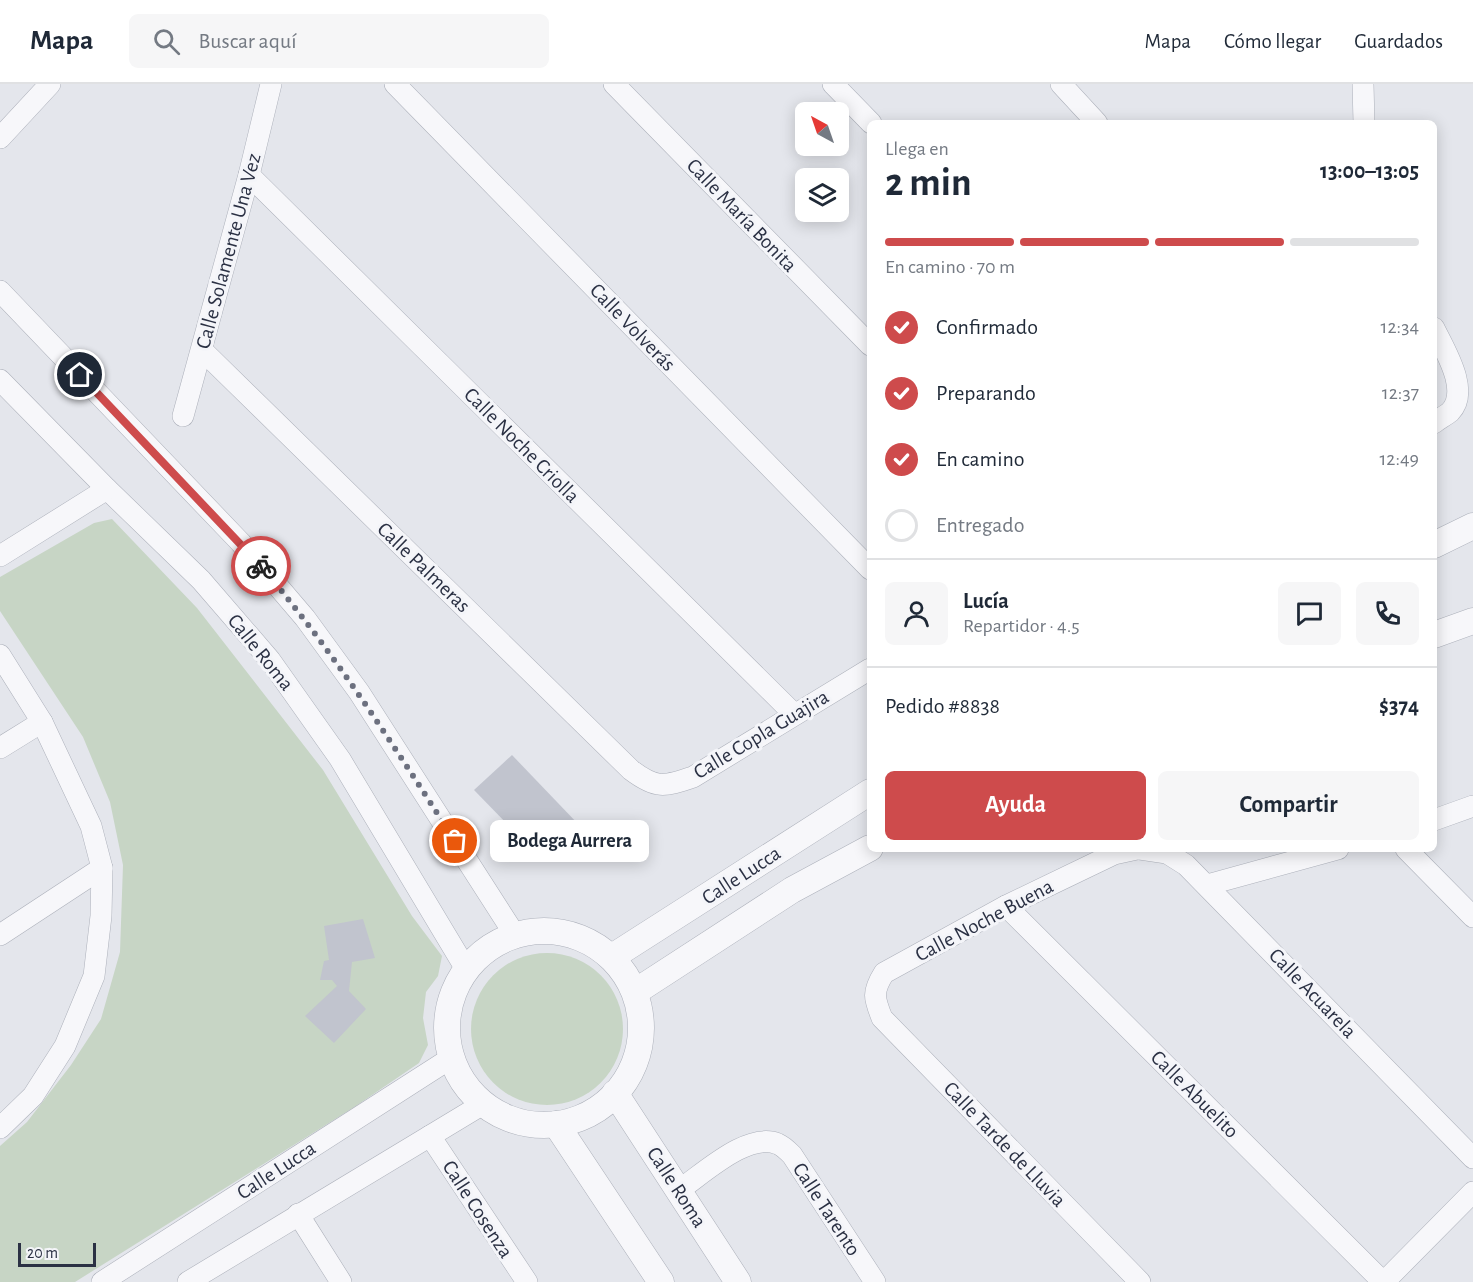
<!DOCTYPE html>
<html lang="es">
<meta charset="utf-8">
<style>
body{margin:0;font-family:"Alegreya Sans",sans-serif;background:#f6f6f7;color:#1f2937;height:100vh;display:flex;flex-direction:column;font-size:22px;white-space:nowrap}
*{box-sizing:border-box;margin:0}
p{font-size:20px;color:#747a83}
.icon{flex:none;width:33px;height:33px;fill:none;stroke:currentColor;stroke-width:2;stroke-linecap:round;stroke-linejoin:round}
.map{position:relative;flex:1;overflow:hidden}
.panel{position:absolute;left:867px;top:36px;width:570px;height:732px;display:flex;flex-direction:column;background:#fff;border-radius:9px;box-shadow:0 3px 15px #0003}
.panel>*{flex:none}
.needle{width:39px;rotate:320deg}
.fabs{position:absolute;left:795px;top:18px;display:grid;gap:12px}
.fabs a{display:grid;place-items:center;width:54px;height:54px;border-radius:9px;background:#fff;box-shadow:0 3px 15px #0003;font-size:30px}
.scale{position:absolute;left:18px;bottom:15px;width:78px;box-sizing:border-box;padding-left:6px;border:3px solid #2b3144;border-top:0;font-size:16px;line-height:21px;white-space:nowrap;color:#2b3144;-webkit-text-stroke:4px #f4f5f9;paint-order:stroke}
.pin{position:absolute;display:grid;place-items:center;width:51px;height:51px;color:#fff;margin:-26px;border:3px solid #fff;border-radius:50%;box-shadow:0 2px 6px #0007}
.courier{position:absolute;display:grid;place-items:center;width:60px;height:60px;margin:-30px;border:4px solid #ce4b4c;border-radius:50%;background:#fff;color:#222;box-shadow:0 2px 8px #0007}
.bubble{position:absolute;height:42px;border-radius:9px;background:#fff;box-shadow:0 3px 15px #0003;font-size:20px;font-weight:700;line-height:42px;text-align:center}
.summary em{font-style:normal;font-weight:700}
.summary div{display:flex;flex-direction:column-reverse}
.summary{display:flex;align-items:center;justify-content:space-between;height:102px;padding:0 18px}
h1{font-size:39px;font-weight:700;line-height:45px}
.bar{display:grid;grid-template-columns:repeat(4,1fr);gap:9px 6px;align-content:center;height:72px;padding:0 18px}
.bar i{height:8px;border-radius:4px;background:#e0e1e3}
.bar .active{background:#ce4b4c}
.bar p{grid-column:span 4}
.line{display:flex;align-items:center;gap:15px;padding:0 18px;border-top:2px solid #e0e1e3}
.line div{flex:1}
.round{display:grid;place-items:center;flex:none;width:63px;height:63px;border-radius:9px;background:#f6f6f7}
ol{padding:0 18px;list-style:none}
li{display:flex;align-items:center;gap:18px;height:66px}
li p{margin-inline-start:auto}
li .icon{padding:6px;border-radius:50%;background:#ce4b4c;color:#fff;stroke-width:4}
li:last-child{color:#747a83}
li i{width:33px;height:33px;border:3px solid #e0e1e3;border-radius:50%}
.primary-button{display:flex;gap:12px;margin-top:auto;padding:12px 18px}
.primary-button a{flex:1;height:69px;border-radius:9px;background:#ce4b4c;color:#fff;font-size:24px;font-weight:700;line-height:69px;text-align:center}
.primary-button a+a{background:#f6f6f7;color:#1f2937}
header{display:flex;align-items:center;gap:36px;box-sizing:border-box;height:84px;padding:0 30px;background:#fff;border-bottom:2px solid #e0e1e3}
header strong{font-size:28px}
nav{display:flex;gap:33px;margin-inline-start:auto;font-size:21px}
.search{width:420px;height:54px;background:#f6f6f7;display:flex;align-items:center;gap:15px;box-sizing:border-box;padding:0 21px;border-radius:9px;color:#747a83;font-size:22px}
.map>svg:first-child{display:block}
.green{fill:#c7d5c5}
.building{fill:#c1c4ce}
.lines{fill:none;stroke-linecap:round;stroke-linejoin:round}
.minor-casing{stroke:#acb0ba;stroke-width:22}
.tertiary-casing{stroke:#acb0ba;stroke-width:27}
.minor{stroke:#f7f7fa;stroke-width:21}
.tertiary{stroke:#f7f7fa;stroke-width:26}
.done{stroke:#6c707f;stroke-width:6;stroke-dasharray:0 10.8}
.route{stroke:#ce4b4c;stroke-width:8}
.labels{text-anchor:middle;stroke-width:6;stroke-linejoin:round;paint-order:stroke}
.street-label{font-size:21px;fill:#2b3144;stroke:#f4f5f9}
</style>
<header>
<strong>Mapa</strong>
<div class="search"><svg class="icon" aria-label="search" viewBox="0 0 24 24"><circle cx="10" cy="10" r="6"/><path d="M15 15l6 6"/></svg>Buscar aquí</div>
<nav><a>Mapa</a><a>Cómo llegar</a><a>Guardados</a></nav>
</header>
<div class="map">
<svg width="1473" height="1198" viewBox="0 0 1473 1198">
<rect width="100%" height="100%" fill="#e4e6ec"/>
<g class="green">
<polygon points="112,435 197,524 323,686 412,832 442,872 438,892 426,908 423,934 428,961 419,979 356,1022 75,1198 0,1198 0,1062 27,1038 71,981 101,935 120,868 123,781 110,718 83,653 0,527 0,493 94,439"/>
<circle cx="547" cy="945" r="76"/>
</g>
<g class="building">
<polygon points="512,671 580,742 543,777 474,706"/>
<polygon points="363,835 375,874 352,878 349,907 366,925 334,959 305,932 337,902 332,896 320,896 324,877 329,876 324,842"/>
</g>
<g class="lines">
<defs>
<g id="minor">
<polyline points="395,0 870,485"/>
<polyline points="614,0 870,261"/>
<polyline points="833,0 871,39"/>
<polyline points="1061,0 1097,39"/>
<polyline points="1363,0 1364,39"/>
<polyline points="0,54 50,0"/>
<polyline points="249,91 794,630"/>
<polyline points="0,207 241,459 305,534 359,608 515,851"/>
<path d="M 1434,244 C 1444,265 1471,307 1450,328 C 1445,332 1439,335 1434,339"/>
<path d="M 202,266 L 631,686 C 656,705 664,703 693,693 L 870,585"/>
<polyline points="0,296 107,405 201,496 270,576 340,675 466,885"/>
<polyline points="183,332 249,91 271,0"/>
<polyline points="0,472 107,405"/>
<polyline points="0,571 42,638 91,742 102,784 101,832 94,892 65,962 33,1012 0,1044"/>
<polyline points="0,664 42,638"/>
<polyline points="1434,736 1473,722"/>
<path d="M 1137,765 L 1114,770 L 1006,822 L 884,889 C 872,908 874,914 882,934 L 1140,1198"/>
<polyline points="1140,765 1167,769 1186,781 1473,1074"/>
<polyline points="1406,765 1473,833"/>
<polyline points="1207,801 1338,765"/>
<polyline points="1006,822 1383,1198"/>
<polyline points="0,851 102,784"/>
<polyline points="430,1052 527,1198"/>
<path d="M 679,1106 C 703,1090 748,1047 778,1060 C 783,1062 788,1067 792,1071 L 875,1198"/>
<polyline points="298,1130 341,1198"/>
<polyline points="102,1198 451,974"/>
<polyline points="188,1198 483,1020"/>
<polyline points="1384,1198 1473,1108"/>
</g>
<g id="tertiary">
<polyline points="1434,461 1473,442"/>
<polyline points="1434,551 1473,537"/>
<circle cx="544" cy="944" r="97"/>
<polyline points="612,873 870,708"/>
<polyline points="635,908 792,806 870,764"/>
<polyline points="615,1009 738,1198"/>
<polyline points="556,1040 661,1198"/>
</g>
</defs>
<use href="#minor" class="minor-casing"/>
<use href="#tertiary" class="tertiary-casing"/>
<use href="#minor" class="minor"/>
<use href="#tertiary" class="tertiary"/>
</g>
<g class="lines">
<path class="done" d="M 261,482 C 334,568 394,662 455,757"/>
<polyline class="route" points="80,291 261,482"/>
</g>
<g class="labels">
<g class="street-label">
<text transform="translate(742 131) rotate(46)" y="7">Calle María Bonita</text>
<text transform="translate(228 167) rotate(-75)" y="7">Calle Solamente Una Vez</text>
<text transform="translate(633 243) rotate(46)" y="7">Calle Volverás</text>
<text transform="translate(522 361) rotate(45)" y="7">Calle Noche Criolla</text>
<text transform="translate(424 483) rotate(44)" y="7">Calle Palmeras</text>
<text transform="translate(261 568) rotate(51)" y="7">Calle Roma</text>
<text transform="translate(761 650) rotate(-31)" y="7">Calle Copla Guajira</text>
<text transform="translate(741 791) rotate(-33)" y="7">Calle Lucca</text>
<text transform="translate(984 836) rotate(-28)" y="7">Calle Noche Buena</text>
<text transform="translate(1313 909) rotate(46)" y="7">Calle Acuarela</text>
<text transform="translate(1195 1010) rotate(45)" y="7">Calle Abuelito</text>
<text transform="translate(1005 1060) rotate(46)" y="7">Calle Tarde de Lluvia</text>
<text transform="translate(276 1086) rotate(-33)" y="7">Calle Lucca</text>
<text transform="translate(677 1103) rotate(57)" y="7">Calle Roma</text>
<text transform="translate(478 1125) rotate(57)" y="7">Calle Cosenza</text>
<text transform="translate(827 1125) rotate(57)" y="7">Calle Tarento</text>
</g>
</g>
</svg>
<div class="fabs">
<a><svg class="needle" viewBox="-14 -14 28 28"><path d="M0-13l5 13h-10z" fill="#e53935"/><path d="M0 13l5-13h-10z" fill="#747a83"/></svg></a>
<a><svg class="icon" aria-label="layers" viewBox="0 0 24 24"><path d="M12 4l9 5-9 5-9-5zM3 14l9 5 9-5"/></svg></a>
</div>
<div class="scale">20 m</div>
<div class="pin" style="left:455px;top:757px;background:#ea580c"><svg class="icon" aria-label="bag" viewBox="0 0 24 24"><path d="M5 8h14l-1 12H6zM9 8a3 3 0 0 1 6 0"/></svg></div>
<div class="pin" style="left:80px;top:291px;background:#1f2937"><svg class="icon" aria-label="home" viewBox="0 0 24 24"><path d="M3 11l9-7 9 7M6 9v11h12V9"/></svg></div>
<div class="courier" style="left:261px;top:482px"><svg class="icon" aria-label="bike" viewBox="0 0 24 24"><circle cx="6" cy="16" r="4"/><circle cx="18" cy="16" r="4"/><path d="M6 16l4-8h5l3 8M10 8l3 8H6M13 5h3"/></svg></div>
<div class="bubble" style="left:490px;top:736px;width:159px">Bodega Aurrera</div>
<section class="panel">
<div class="summary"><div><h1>2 min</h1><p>Llega en</p></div><em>13:00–13:05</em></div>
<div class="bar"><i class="active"></i><i class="active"></i><i class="active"></i><i></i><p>En camino · 70 m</p></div>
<ol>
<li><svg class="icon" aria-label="check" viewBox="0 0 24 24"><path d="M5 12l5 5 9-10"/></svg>Confirmado<p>12:34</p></li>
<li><svg class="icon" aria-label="check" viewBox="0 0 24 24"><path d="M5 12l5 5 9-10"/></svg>Preparando<p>12:37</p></li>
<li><svg class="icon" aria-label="check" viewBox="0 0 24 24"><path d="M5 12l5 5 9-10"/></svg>En camino<p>12:49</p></li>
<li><i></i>Entregado</li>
</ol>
<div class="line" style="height:108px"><a class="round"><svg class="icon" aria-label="person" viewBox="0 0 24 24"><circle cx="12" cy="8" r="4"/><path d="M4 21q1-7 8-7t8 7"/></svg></a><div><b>Lucía</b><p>Repartidor · 4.5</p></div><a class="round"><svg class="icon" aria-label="chat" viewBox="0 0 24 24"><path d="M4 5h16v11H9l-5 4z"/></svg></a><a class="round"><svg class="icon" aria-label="phone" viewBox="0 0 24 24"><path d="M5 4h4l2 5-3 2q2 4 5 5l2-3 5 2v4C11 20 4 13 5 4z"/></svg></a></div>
<div class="line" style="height:78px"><div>Pedido #8838</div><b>$374</b></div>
<div class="primary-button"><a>Ayuda</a><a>Compartir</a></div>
</section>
</div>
